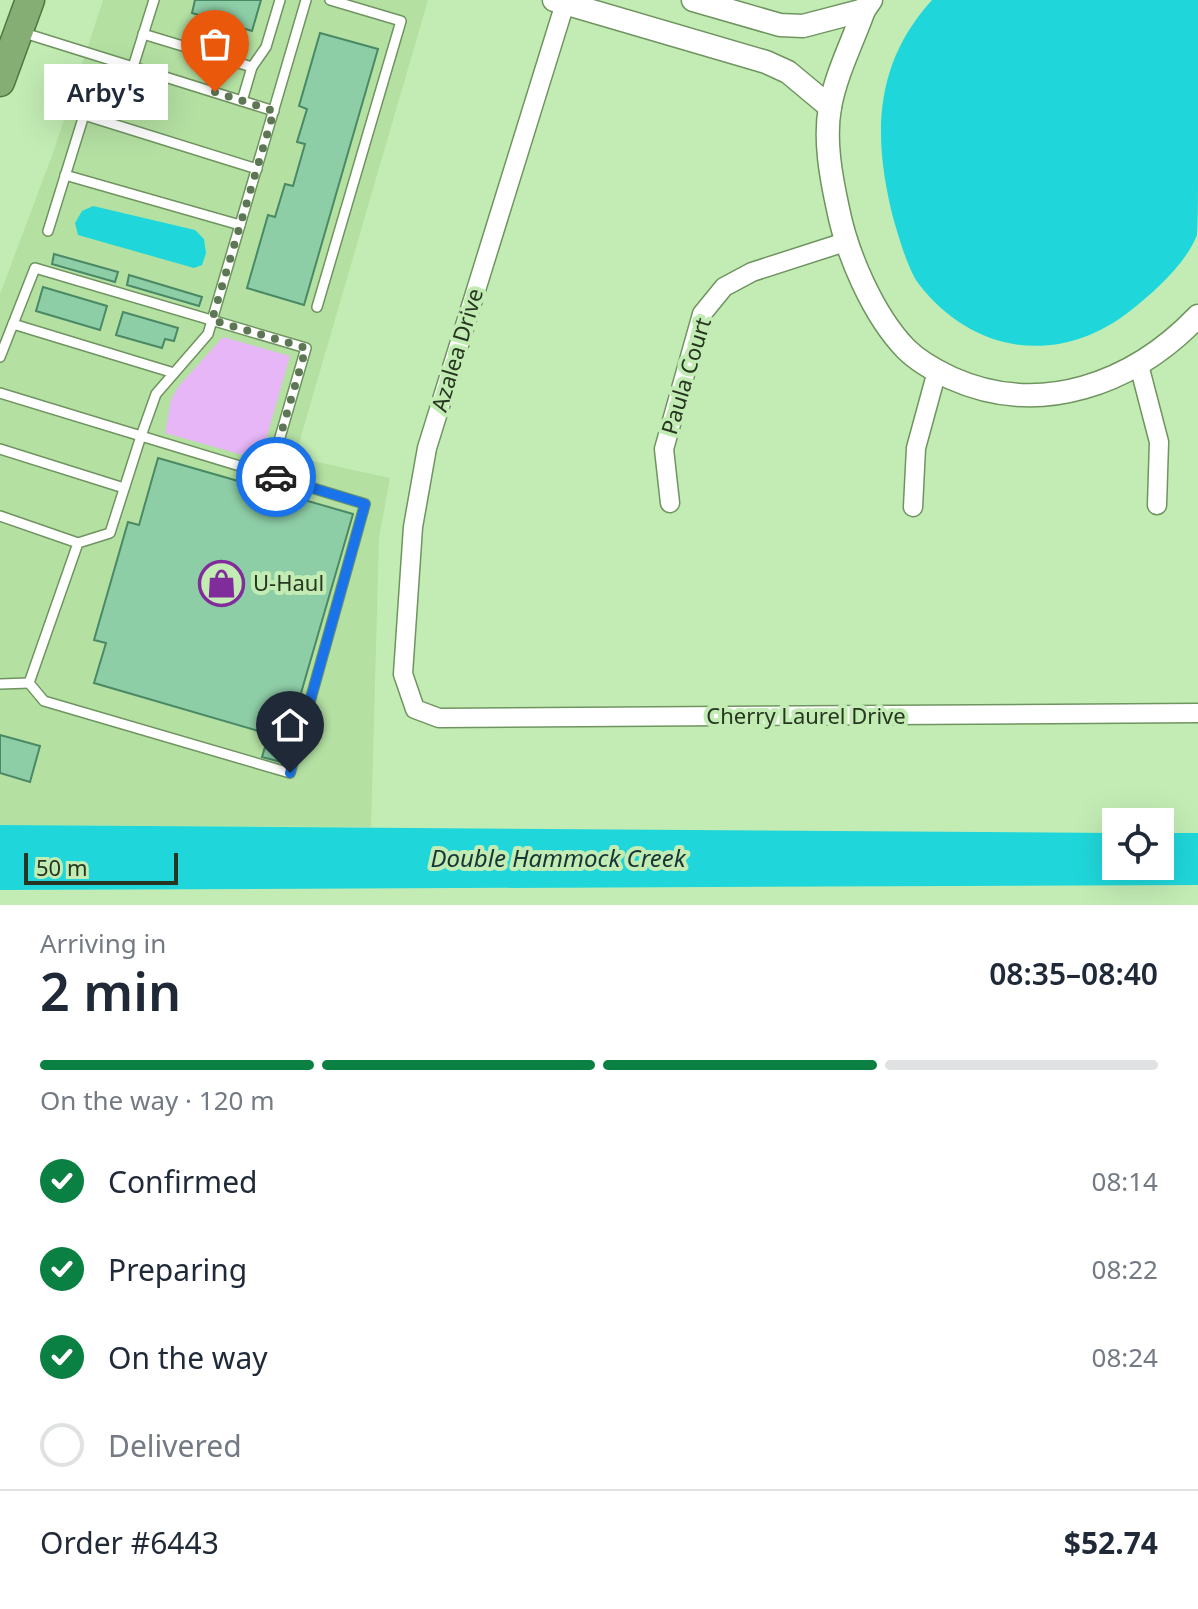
<!DOCTYPE html>
<meta charset="utf-8">
<style>
body{margin:0;font-family:"Noto Sans",sans-serif;background:#f2f2f3;color:#1f2937;height:100vh;display:flex;flex-direction:column;font-size:30px;white-space:nowrap}
*{box-sizing:border-box;margin:0}
p{font-size:26px;color:#747a83}
.icon{flex:none;width:44px;height:44px;fill:none;stroke:currentColor;stroke-width:2;stroke-linecap:round;stroke-linejoin:round}
.map{position:relative;height:905px;overflow:hidden}
.drawer{display:flex;flex-direction:column;background:#fff;flex:1}
.drawer>*{flex:none}
.buttons{position:absolute;left:1102px;top:808px;display:grid;gap:16px}
.buttons a{display:grid;place-items:center;width:72px;height:72px;border-radius:0px;background:#fff;box-shadow:0 8px 32px #0002;font-size:40px}
.scale{position:absolute;left:24px;bottom:20px;width:154px;box-sizing:border-box;padding-left:8px;border:4px solid #263620;border-top:0;font-size:22px;line-height:28px;white-space:nowrap;color:#263620;-webkit-text-stroke:6px #c3ecb4;paint-order:stroke}
.pin{position:absolute;display:grid;place-items:center;width:68px;height:68px;color:#fff;margin:-82px -34px;border-radius:50% 50% 50% 0;rotate:-45deg;box-shadow:0 0 8px #0007}
.pin .icon{rotate:45deg}
.courier{position:absolute;display:grid;place-items:center;width:80px;height:80px;margin:-40px;border:6px solid #1a73e8;border-radius:50%;background:#fff;color:#222;box-shadow:0 2px 10px #0007}
.bubble{position:absolute;height:56px;border-radius:0px;background:#fff;box-shadow:0 8px 32px #0002;font-size:26px;font-weight:600;line-height:56px;text-align:center}
.headline em{font-style:normal;font-weight:600}
.headline div{display:flex;flex-direction:column-reverse}
.headline{display:flex;align-items:center;justify-content:space-between;height:136px;padding:0 40px}
h1{font-size:52px;font-weight:600;line-height:60px}
.bar{display:grid;grid-template-columns:repeat(4,1fr);gap:12px 8px;align-content:center;height:96px;padding:0 40px}
.bar i{height:10px;border-radius:6px;background:#e0e1e3}
.bar .selected{background:#0b8043}
.bar p{grid-column:span 4}
.line{display:flex;align-items:center;gap:20px;padding:0 40px;border-top:2px solid #e0e1e3}
.line div{flex:1}
ol{padding:0 40px;list-style:none}
li{display:flex;align-items:center;gap:24px;height:88px}
li p{margin-inline-start:auto}
li .icon{padding:8px;border-radius:50%;background:#0b8043;color:#fff;stroke-width:4}
li:last-child{color:#747a83}
li i{width:44px;height:44px;border:4px solid #e0e1e3;border-radius:50%}
.map>svg:first-child{display:block}
.built{fill:#b4e0a2}
.green{fill:#e6b6f7}
.water{fill:#1fd7da}
.building{fill:#8ecea7;stroke:#4a8965;stroke-width:2}
.lines{fill:none;stroke-linecap:round;stroke-linejoin:round}
.service-casing{stroke:#6f9460;stroke-width:12}
.minor-casing{stroke:#6f9460;stroke-width:21}
.tertiary-casing{stroke:#6f9460;stroke-width:25}
.trunk-casing{stroke:#507640;stroke-width:31}
.service{stroke:#fff;stroke-width:9}
.minor{stroke:#fff;stroke-width:18}
.tertiary{stroke:#fff;stroke-width:22}
.trunk{stroke:#84ae74;stroke-width:28}
.done{stroke:#5d7654;stroke-width:8;stroke-dasharray:0 14.4}
.route{stroke:#1a73e8;stroke-width:10}
.labels{text-anchor:middle;stroke-width:8;stroke-linejoin:round;paint-order:stroke}
.street-label{font-size:22px;fill:#263620;stroke:#c3ecb4}
.poi-label{font-size:22px;fill:#263620;stroke:#c3ecb4;text-anchor:start}
.water-label{font-size:24px;font-style:italic;fill:#153637;stroke:#c3ecb4}
</style>
<div class="map">
<svg width="1198" height="905" viewBox="0 0 1198 905">
<rect width="100%" height="100%" fill="#c3ecb4"/>
<polygon class="built" points="103,0 428,0 295,457 390,478 379,538 371,827 0,825 0,294 54,150"/>
<polygon class="green" points="223,337 290,356 260,460 165,433 171,400 178,387"/>
<g class="water">
<path d="M 932,0 L 1198,0 C 1198,60 1198,121 1198,181 C 1198,195 1198,224 1197,235 C 1186,264 1153,293 1130,311 C 1059,367 972,354 918,283 C 908,269 899,238 894,221 C 873,140 872,66 932,0 Z"/>
<polygon points="93,206 195,230 204,239 206,253 202,265 194,268 78,235 75,223 82,211"/>
<polygon points="0,825 1116,833 1116,866 1160,866 1160,833 1198,833 1198,885 0,890"/>
</g>
<g class="building">
<polygon points="195,0 261,0 252,31 192,13"/>
<polygon points="320,33 378,49 304,305 247,288 268,215 275,217 285,184 293,186 305,144 297,142 307,109 299,106"/>
<polygon points="54,254 118,272 115,282 52,264"/>
<polygon points="129,275 202,297 199,306 127,285"/>
<polygon points="43,287 107,306 100,330 36,311"/>
<polygon points="123,312 178,328 174,341 165,339 162,348 116,335"/>
<polygon points="158,458 353,514 281,762 262,757 269,734 94,683 106,643 94,640 128,522 139,525"/>
<polygon points="0,735 40,746 30,782 0,773"/>
</g>
<g class="lines">
<defs>
<g id="service">
<polyline points="21,32 274,111"/>
<polyline points="143,34 252,67 242,101"/>
<polyline points="133,67 154,0"/>
<polyline points="252,67 266,47 280,0"/>
<polyline points="65,175 240,225"/>
<polyline points="48,231 84,115 257,169"/>
<polyline points="317,307 401,21 330,0"/>
<polyline points="13,324 174,373"/>
<polyline points="0,357 35,268 306,348 269,475"/>
<polyline points="0,393 141,436 156,394 208,334 306,0"/>
<polyline points="0,449 124,488"/>
<polyline points="0,516 78,543 110,533 141,436 365,504 290,773 44,701 29,683 78,543"/>
<polyline points="0,684 29,683"/>
</g>
<g id="minor">
<polyline points="566,0 427,448 413,527 403,674 415,709 439,718 1198,713"/>
<polyline points="1139,365 1159,442 1157,505"/>
<polyline points="670,503 664,449 702,314 724,287 752,272 845,242"/>
<polyline points="913,507 916,448 937,371"/>
</g>
<g id="tertiary">
<polyline points="554,0 766,62 788,72 830,107"/>
<polyline points="693,0 780,25 803,26 864,10"/>
<path d="M 871,0 L 864,10 C 853,41 836,74 830,107 C 824,140 831,177 838,209 C 847,254 873,315 906,349 C 918,361 936,371 951,378 C 1040,418 1133,384 1198,316"/>
</g>
<polyline id="trunk" points="0,82 30,0"/>
</defs>
<use href="#service" class="service-casing"/>
<use href="#minor" class="minor-casing"/>
<use href="#tertiary" class="tertiary-casing"/>
<use href="#trunk" class="trunk-casing"/>
<use href="#service" class="service"/>
<use href="#minor" class="minor"/>
<use href="#tertiary" class="tertiary"/>
<use href="#trunk" class="trunk"/>
</g>
<g class="lines">
<polyline class="done" points="215,92 274,111 212,320 306,348 269,475 276,477"/>
<polyline class="route" points="276,477 365,504 290,773"/>
</g>
<defs>
<symbol id="shop-ring" viewBox="-11 -11 22 22"><circle r="9.5" fill="#c3ecb4" stroke="#812c9b" stroke-width="1.5"/><path d="M-5-2.5h2.3a2.7 3.5 0 0 1 5.4 0H5L5.5 6h-11ZM-1.5-2.5h3a1.5 2.3 0 0 0-3 0Z" fill="#812c9b"/></symbol>
</defs>
<g fill-rule="evenodd">
<use href="#shop-ring" x="196" y="558" width="51" height="51"/>
</g>
<g class="labels">
<g class="street-label">
<text transform="translate(457 350) rotate(-73)" y="8">Azalea Drive</text>
<text transform="translate(686 376) rotate(-73)" y="8">Paula Court</text>
<text x="806" y="724">Cherry Laurel Drive</text>
</g>
<g class="poi-label">
<text x="253" y="591">U-Haul</text>
</g>
<g class="water-label">
<text x="558" y="867">Double Hammock Creek</text>
</g>
</g>
</svg>
<div class="buttons">
<a><svg class="icon" aria-label="locate" viewBox="0 0 24 24"><circle cx="12" cy="12" r="6"/><path d="M12 2v4M12 18v4M2 12h4M18 12h4"/></svg></a>
</div>
<div class="scale">50 m</div>
<div class="pin" style="left:215px;top:92px;background:#ea580c"><svg class="icon" aria-label="bag" viewBox="0 0 24 24"><path d="M5 8h14l-1 12H6zM9 8a3 3 0 0 1 6 0"/></svg></div>
<div class="pin" style="left:290px;top:773px;background:#1f2937"><svg class="icon" aria-label="home" viewBox="0 0 24 24"><path d="M3 11l9-7 9 7M6 9v11h12V9"/></svg></div>
<div class="courier" style="left:276px;top:477px"><svg class="icon" aria-label="car" viewBox="0 0 24 24"><path d="M5 17H2v-5l4-1 3-4h7l3 4 3 1v5h-3M9 17h6M6 11h13"/><circle cx="7" cy="17" r="2"/><circle cx="17" cy="17" r="2"/></svg></div>
<div class="bubble" style="left:44px;top:64px;width:124px">Arby's</div>
</div>
<section class="drawer">
<div class="headline"><div><h1>2 min</h1><p>Arriving in</p></div><em>08:35–08:40</em></div>
<div class="bar"><i class="selected"></i><i class="selected"></i><i class="selected"></i><i></i><p>On the way · 120 m</p></div>
<ol>
<li><svg class="icon" aria-label="check" viewBox="0 0 24 24"><path d="M5 12l5 5 9-10"/></svg>Confirmed<p>08:14</p></li>
<li><svg class="icon" aria-label="check" viewBox="0 0 24 24"><path d="M5 12l5 5 9-10"/></svg>Preparing<p>08:22</p></li>
<li><svg class="icon" aria-label="check" viewBox="0 0 24 24"><path d="M5 12l5 5 9-10"/></svg>On the way<p>08:24</p></li>
<li><i></i>Delivered</li>
</ol>
<div class="line" style="height:104px"><div>Order #6443</div><b>$52.74</b></div>
</section>
